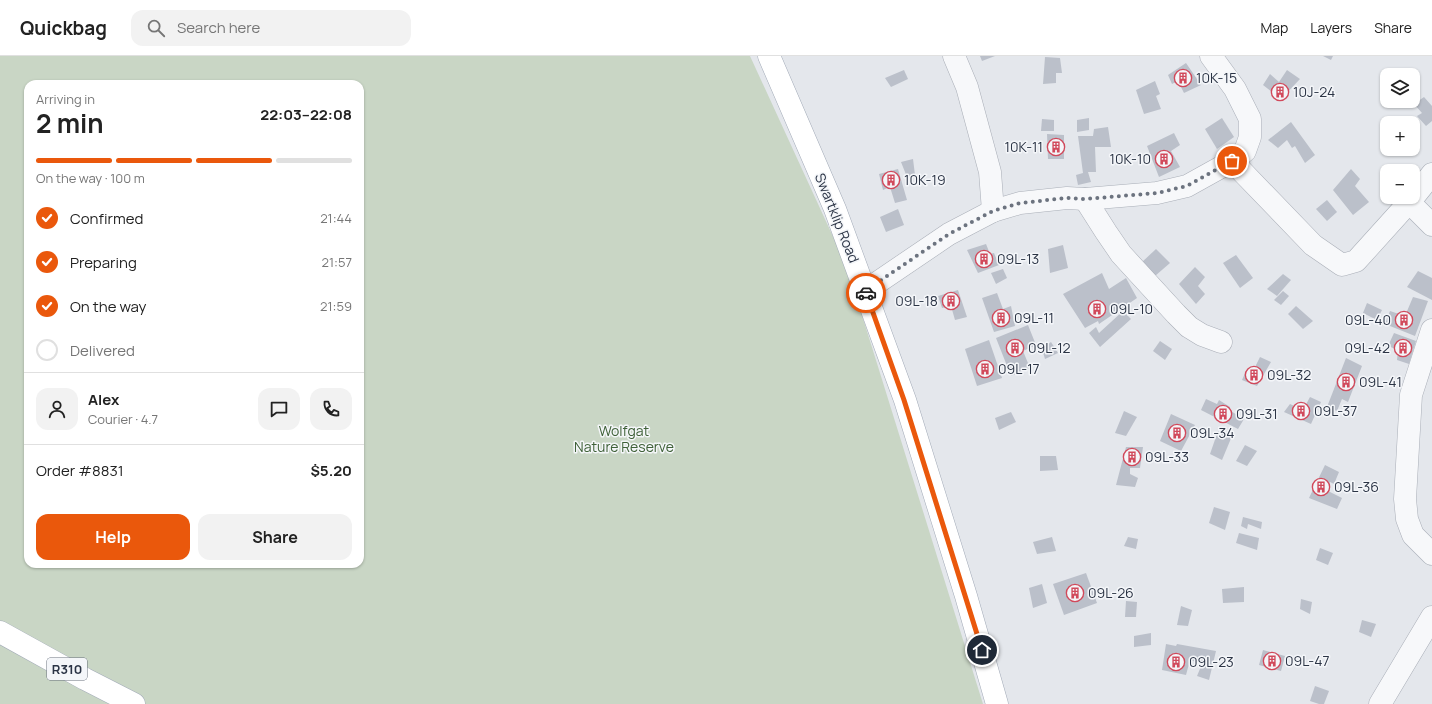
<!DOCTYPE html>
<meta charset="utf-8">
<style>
body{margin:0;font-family:Manrope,sans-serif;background:#f2f2f2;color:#222;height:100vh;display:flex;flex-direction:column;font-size:15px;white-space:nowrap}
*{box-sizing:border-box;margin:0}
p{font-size:13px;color:#767676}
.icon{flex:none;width:22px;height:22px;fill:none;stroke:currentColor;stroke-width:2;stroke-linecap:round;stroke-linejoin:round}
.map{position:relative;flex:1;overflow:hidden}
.side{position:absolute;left:24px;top:24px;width:340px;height:488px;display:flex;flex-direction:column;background:#fff;border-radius:12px;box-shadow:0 1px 3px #0004}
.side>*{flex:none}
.fabs{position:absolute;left:1380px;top:12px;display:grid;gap:8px}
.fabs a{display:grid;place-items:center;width:40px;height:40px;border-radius:8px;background:#fff;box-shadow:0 1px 3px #0004;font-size:20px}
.pin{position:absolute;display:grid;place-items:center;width:34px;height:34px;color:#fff;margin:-17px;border:2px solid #fff;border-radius:50%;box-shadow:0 1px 4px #0007}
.courier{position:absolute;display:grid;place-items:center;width:40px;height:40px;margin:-20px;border:3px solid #ea580c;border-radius:50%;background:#fff;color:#222;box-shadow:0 1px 5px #0007}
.overview em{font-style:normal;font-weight:700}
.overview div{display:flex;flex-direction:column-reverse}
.overview{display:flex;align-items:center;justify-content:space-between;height:68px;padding:0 12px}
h1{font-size:26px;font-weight:700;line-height:30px}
.bar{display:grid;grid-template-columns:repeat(4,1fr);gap:6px 4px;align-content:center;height:48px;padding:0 12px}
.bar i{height:5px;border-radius:3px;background:#e0e0e0}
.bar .on{background:#ea580c}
.bar p{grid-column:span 4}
.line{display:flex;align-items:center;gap:10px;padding:0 12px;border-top:1px solid #e0e0e0}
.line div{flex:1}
.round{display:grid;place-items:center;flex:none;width:42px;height:42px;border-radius:12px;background:#f2f2f2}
ol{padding:0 12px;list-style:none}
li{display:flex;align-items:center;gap:12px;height:44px}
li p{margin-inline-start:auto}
li .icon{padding:4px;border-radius:50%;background:#ea580c;color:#fff;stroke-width:4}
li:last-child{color:#767676}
li i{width:22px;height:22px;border:2px solid #e0e0e0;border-radius:50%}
.action{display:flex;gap:8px;margin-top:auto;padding:8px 12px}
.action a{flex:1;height:46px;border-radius:12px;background:#ea580c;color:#fff;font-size:16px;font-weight:700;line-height:46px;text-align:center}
.action a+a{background:#f2f2f2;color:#222}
header{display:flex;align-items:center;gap:24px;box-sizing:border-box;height:56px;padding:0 20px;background:#fff;border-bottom:1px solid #e0e0e0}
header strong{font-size:19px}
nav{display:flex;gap:22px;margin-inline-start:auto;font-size:14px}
.search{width:280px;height:36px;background:#f2f2f2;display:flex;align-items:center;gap:10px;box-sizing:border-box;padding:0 14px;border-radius:12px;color:#767676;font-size:15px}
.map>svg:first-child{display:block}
.green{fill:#c9d6c5;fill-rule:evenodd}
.building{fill:#bbc0ca}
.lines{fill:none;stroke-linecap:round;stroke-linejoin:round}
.street-casing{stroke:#a9aeb7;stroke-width:23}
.primary-casing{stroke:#a3abb8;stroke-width:23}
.street{stroke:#f7f8fa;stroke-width:22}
.primary{stroke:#fff;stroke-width:22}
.done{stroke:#6c737f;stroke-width:4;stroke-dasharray:0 7.2}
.route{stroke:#ea580c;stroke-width:5}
.labels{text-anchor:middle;stroke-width:3;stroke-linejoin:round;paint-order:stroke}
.shield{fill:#f4f6f9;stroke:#676e7b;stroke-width:1}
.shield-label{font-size:13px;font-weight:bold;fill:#2b3445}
.poi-label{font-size:14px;fill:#2b3445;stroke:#f4f6f9;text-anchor:start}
.street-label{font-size:14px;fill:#2b3445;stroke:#f4f6f9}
.park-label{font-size:14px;fill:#3f6138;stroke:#f4f6f9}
</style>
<header>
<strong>Quickbag</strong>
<div class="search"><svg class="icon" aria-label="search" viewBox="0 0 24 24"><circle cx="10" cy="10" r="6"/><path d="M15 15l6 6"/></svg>Search here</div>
<nav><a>Map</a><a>Layers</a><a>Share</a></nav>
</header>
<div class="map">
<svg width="1432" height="648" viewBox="0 0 1432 648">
<rect width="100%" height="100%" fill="#e4e7ec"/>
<path class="green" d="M 0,0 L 750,0 L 847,211 L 983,648 L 0,648 ZM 28,28 L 360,28 L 360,508 L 28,508 Z"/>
<g class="building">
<polygon points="980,0 995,0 982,5"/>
<polygon points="1323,0 1333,0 1331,4"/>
<polygon points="1045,1 1060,2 1062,17 1056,17 1056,27 1043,28"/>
<polygon points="1186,7 1201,29 1184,37 1178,25 1172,28 1168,19"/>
<polygon points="904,14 908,23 891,31 885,22"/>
<polygon points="1287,14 1300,23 1281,43 1263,29 1270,18 1279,26"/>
<polygon points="1155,25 1160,38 1156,40 1161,53 1144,58 1136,34"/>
<polygon points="1424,41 1432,50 1432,65 1426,70 1417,60 1422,57 1414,48"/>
<polygon points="1089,62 1089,74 1077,76 1077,64"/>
<polygon points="1222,62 1234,81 1217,93 1205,73"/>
<polygon points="1042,63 1054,64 1054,75 1041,75"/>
<polygon points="1291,66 1315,99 1305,107 1295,90 1292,92 1287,84 1278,92 1268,84"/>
<polygon points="1108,71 1111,91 1095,91 1096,116 1088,116 1091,126 1078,129 1076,119 1083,117 1078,80 1093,80 1094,73"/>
<polygon points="1174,77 1180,89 1171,95 1180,111 1159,121 1147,90"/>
<polygon points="1047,78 1064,79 1064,103 1048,103"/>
<polygon points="913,103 915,119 907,121 901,106"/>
<polygon points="898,113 907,144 895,147 890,131 883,134 879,118"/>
<polygon points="1351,113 1360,123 1355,130 1369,146 1353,159 1333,134"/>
<polygon points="1327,144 1337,156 1327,165 1316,153"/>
<polygon points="898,153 904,169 886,176 880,161"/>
<polygon points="986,188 990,198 994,197 999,209 978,217 967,194"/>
<polygon points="1063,189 1068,212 1050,217 1048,193"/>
<polygon points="1156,193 1170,207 1155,220 1141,207"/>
<polygon points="1236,199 1253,222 1240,232 1223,207"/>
<polygon points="1195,211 1205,221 1198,230 1205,238 1196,248 1179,228"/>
<polygon points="1003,213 1007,222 996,228 991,217"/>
<polygon points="1418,215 1432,222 1432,244 1407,231"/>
<polygon points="1102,217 1109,233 1126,222 1137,242 1099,268 1098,265 1085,272 1063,238"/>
<polygon points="1283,218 1291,224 1277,240 1267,233"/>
<polygon points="958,234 967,261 955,264 951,250 942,252 938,240"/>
<polygon points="1283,235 1289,240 1281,249 1274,244"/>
<polygon points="997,237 1003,253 1011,250 1015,270 994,276 982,242"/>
<polygon points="1413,241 1428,245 1415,280 1385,268 1390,255 1405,260"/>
<polygon points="1367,247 1382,254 1377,264 1363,257"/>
<polygon points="1296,250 1313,265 1303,273 1288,258"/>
<polygon points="1123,255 1131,263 1100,291 1089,277 1096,271 1099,277"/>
<polygon points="1028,269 1036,289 1023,295 1030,312 1011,320 996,282"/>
<polygon points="1394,277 1416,285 1409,308 1397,304 1398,294 1388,290"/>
<polygon points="989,284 1002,322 977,330 965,293"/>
<polygon points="1160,285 1172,293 1165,304 1153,295"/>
<polygon points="1051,286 1058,297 1045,303 1042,293"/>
<polygon points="1260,301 1271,306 1257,330 1242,324 1246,315 1253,315"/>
<polygon points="1346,302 1362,310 1348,346 1342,343 1337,355 1327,351"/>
<polygon points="1310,341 1321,346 1311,368 1284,356 1290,348 1303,354"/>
<polygon points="1206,343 1217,348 1219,344 1230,351 1229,354 1244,363 1238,373 1201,354"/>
<polygon points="1124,355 1137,361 1126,380 1115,377"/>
<polygon points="1011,356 1016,366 999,374 995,362"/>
<polygon points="1171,358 1195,369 1181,395 1160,385"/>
<polygon points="1218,375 1232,380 1222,404 1210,398"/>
<polygon points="1245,389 1257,395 1247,410 1236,405"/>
<polygon points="1126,391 1143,391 1140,412 1130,412 1130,418 1138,422 1135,431 1116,429"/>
<polygon points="1040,400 1056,400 1058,414 1040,415"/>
<polygon points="1325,409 1339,416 1334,428 1330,426 1326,434 1342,442 1337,453 1309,442"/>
<polygon points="1214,451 1230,456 1225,474 1209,467"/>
<polygon points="1243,461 1262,466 1261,473 1248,468 1247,473 1241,470"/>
<polygon points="1239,477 1259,482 1257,494 1236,487"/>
<polygon points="1052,481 1056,495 1037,498 1033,486"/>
<polygon points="1128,481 1138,483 1136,493 1124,490"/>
<polygon points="1320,492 1333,497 1328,509 1316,504"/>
<polygon points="1086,517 1097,547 1064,559 1053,528"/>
<polygon points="1042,528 1047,547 1033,552 1029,532"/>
<polygon points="1244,531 1244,546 1223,547 1222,533"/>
<polygon points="1301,543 1312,546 1310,558 1300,553"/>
<polygon points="1126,545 1137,546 1136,561 1125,561"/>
<polygon points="1181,550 1192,554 1188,570 1177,569"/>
<polygon points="1362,564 1376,568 1371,581 1359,576"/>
<polygon points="1151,577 1151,589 1134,591 1134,580"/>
<polygon points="1166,588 1176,590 1177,588 1216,595 1209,624 1197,620 1202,608 1190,604 1186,619 1162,614"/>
<polygon points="1263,594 1285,600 1281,615 1259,609"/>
<polygon points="1315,630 1329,635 1324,648 1319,648 1310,645"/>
</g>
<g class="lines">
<defs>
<g id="street">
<polyline points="954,0 967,31 990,116 993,155"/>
<polyline points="1232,105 1313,189 1342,209 1356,205 1412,143 1432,118"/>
<polyline points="1085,143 1106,176 1121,198 1176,258 1189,271 1202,279 1221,286"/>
<polyline points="1409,146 1432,169"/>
<polyline points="865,235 949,178 993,155 1020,147 1067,142 1085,143 1157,137 1187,130 1232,105 1245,95 1250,81 1250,63 1235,33 1211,0"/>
<polyline points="1432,274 1411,339 1405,443 1407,463 1413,479 1432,498"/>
<polyline points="1380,648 1432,561"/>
</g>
<g id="primary">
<polyline points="769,0 835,153 905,344 966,540 997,648"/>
<polyline points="0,576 85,623 134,648"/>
</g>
</defs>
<use href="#street" class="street-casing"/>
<use href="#primary" class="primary-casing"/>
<use href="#street" class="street"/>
<use href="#primary" class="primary"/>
</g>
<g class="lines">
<polyline class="done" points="866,237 865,235 949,178 993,155 1020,147 1067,142 1085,143 1157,137 1187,130 1232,105"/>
<polyline class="route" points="866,237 904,344 982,594"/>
</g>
<defs>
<symbol id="building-ring" viewBox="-11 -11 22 22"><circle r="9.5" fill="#f4f6f9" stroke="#d1495b" stroke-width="1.5"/><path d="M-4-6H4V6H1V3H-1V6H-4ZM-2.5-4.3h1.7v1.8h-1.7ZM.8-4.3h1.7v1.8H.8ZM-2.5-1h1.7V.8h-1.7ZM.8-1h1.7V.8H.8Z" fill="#d1495b"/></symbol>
</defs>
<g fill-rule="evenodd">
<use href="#building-ring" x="1173" y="12" width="20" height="20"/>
<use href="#building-ring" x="1270" y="26" width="20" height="20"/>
<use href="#building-ring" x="1046" y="81" width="20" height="20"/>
<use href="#building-ring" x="1154" y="93" width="20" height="20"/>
<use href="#building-ring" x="881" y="114" width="20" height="20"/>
<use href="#building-ring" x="974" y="193" width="20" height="20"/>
<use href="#building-ring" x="941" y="235" width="20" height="20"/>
<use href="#building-ring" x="1087" y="243" width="20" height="20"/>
<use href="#building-ring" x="991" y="252" width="20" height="20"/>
<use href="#building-ring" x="1394" y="254" width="20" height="20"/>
<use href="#building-ring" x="1005" y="282" width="20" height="20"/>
<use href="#building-ring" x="1393" y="282" width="20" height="20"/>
<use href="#building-ring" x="975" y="303" width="20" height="20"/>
<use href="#building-ring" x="1244" y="309" width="20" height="20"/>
<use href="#building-ring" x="1336" y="316" width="20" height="20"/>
<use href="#building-ring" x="1291" y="345" width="20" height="20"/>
<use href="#building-ring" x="1213" y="348" width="20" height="20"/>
<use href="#building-ring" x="1167" y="367" width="20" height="20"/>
<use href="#building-ring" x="1122" y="391" width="20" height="20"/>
<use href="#building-ring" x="1311" y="421" width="20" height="20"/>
<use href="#building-ring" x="1065" y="527" width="20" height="20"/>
<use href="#building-ring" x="1262" y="595" width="20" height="20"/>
<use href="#building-ring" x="1166" y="596" width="20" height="20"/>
</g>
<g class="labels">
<rect class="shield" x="47" y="602" width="40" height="22" rx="3"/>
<g class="shield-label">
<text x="67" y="618">R310</text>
</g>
<g class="poi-label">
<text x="1196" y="27">10K-15</text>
<text x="1293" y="41">10J-24</text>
<text x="1043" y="96" text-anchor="end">10K-11</text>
<text x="1151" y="108" text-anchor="end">10K-10</text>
<text x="904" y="129">10K-19</text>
<text x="997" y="208">09L-13</text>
<text x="938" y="250" text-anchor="end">09L-18</text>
<text x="1110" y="258">09L-10</text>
<text x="1014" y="267">09L-11</text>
<text x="1391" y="269" text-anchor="end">09L-40</text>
<text x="1028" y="297">09L-12</text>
<text x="1390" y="297" text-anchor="end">09L-42</text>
<text x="998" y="318">09L-17</text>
<text x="1267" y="324">09L-32</text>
<text x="1359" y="331">09L-41</text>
<text x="1314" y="360">09L-37</text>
<text x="1236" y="363">09L-31</text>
<text x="1190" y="382">09L-34</text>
<text x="1145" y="406">09L-33</text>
<text x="1334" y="436">09L-36</text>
<text x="1088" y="542">09L-26</text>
<text x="1285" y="610">09L-47</text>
<text x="1189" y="611">09L-23</text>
</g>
<g class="street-label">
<text transform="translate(837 162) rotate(68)" y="5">Swartklip Road</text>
</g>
<g class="park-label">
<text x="624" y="380">Wolfgat<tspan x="624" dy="16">Nature Reserve</tspan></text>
</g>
</g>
</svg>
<div class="fabs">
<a><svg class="icon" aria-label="layers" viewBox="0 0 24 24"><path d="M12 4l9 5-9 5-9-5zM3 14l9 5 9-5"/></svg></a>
<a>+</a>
<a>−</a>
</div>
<div class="pin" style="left:1232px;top:105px;background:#ea580c"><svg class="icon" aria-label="bag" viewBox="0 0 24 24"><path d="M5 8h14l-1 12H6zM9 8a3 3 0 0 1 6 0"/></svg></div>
<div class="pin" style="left:982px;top:594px;background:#1f2937"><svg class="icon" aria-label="home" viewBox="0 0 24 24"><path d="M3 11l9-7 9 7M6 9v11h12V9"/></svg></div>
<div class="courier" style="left:866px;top:237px"><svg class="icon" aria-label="car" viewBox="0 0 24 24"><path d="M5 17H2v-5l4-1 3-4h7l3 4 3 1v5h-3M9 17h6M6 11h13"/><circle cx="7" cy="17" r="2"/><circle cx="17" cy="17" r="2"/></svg></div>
<section class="side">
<div class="overview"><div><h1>2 min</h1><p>Arriving in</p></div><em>22:03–22:08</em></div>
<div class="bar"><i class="on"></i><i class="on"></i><i class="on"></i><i></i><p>On the way · 100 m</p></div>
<ol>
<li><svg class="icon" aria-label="check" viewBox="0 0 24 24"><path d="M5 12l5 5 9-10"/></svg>Confirmed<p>21:44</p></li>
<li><svg class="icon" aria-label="check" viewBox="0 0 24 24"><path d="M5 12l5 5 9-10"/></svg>Preparing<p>21:57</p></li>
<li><svg class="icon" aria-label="check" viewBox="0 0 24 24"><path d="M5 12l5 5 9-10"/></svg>On the way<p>21:59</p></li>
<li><i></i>Delivered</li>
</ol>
<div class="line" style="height:72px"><a class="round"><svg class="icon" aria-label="person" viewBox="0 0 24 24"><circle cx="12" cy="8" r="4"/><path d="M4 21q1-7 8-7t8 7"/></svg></a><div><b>Alex</b><p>Courier · 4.7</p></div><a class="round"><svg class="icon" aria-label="chat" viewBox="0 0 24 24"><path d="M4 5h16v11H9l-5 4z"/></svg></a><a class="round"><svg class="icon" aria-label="phone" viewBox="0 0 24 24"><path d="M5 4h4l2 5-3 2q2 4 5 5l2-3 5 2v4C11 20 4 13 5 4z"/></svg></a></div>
<div class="line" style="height:52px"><div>Order #8831</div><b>$5.20</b></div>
<div class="action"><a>Help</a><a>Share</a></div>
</section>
</div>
